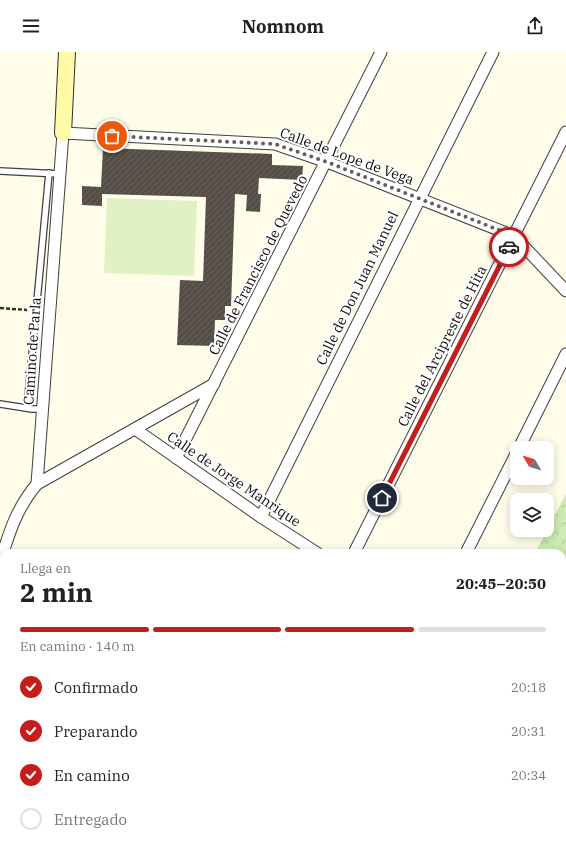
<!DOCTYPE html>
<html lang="es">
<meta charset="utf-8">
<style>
body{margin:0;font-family:"IBM Plex Serif",serif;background:#f2f2f2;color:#222;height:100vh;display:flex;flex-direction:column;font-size:15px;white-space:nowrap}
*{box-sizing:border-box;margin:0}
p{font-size:13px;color:#767676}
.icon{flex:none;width:22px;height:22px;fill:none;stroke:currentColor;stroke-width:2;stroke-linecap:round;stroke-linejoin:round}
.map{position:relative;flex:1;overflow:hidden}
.drawer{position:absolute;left:0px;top:497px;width:566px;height:300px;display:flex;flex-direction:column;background:#fff;border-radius:12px 12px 0 0;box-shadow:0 2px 10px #0003}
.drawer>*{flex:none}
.needle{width:26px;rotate:308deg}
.controls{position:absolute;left:510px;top:389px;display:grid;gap:8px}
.controls a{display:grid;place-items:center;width:44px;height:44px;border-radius:8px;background:#fff;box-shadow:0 2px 10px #0003;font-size:20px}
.pin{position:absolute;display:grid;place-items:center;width:34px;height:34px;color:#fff;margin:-17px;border:2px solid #fff;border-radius:50%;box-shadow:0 1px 4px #0007}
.courier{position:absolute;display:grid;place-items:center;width:40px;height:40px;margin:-20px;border:3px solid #c31d1c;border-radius:50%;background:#fff;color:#222;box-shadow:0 1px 5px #0007}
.head em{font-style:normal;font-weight:700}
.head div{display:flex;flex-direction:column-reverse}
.head{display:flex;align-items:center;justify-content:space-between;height:68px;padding:0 20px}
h1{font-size:26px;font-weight:700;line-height:30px}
.bar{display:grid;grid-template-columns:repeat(4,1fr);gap:6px 4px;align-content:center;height:48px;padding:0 20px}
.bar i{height:5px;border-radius:3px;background:#e0e0e0}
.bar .selected{background:#c31d1c}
.bar p{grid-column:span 4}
ol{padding:0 20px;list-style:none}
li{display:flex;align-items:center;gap:12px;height:44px}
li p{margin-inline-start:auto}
li .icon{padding:4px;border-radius:50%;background:#c31d1c;color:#fff;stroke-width:4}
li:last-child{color:#767676}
li i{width:22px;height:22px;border:2px solid #e0e0e0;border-radius:50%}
header{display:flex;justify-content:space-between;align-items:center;height:52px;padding:0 20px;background:#fff;font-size:18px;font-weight:700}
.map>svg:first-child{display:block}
.park{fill:url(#park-crowns)}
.pitch{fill:#e0f2c4}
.building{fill:url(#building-hatch)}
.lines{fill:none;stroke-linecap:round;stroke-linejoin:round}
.lane-casing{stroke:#3f3f3f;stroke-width:8}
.street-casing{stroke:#3f3f3f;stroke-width:13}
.secondary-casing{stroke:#2e2e2e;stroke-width:18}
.path{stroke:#2e2e2e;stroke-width:2.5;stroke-dasharray:4 2;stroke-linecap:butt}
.lane{stroke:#fff;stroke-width:5.5}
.street{stroke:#fff;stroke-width:11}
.secondary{stroke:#fffaa5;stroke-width:16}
.done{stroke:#61605a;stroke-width:4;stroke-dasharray:0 7.2}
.route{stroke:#c31d1c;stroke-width:5}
.labels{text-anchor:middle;stroke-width:4;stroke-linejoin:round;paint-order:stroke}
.street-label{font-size:14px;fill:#0c0c0c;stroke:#fff}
</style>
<header><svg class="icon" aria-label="menu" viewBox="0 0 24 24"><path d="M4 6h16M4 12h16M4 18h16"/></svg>Nomnom<svg class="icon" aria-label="share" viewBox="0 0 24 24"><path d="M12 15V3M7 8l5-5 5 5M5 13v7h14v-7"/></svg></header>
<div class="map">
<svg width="566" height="797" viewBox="0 0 566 797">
<defs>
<pattern id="park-crowns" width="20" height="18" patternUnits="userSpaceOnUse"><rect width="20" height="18" fill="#cdebb2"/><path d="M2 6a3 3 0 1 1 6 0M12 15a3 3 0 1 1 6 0" fill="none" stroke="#afc898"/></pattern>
<pattern id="building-hatch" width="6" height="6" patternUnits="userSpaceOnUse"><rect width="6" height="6" fill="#554d47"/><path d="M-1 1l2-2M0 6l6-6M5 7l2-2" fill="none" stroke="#68625d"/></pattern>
</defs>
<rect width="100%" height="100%" fill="#fffcea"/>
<polygon class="park" points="566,442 566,581 562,580 562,501 535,501"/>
<polygon class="pitch" points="107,146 197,149 194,224 104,221"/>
<polygon class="building" points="103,96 272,102 272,113 303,114 302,128 259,126 258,142 261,142 260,160 246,159 247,143 235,142 231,254 225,254 225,268 215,268 214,294 177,293 180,228 203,229 206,145 102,142 102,154 82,153 82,134 101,135"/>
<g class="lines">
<defs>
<g id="lane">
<polyline points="0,119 60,122"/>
<polyline points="0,352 32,357 42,357"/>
<polyline points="27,356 49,121"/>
</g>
<g id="street">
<polyline points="135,377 261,465 317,501"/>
<polyline points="519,396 566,302"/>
<polyline points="176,406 381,0"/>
<polyline points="37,432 214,332"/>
<polyline points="261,465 493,0"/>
<polyline points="354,501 566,80"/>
<polyline points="466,501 517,400"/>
<path d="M 0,510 C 9,481 17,455 37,432 L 63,81 L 275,92 L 327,110 L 514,184 L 566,239"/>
<polyline points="0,549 4,550"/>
<polyline points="562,591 566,592"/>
<polyline points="562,617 566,614"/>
<polyline points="0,625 4,623"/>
<polyline points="562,657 566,654"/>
<polyline points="562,703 566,706"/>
<polyline points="0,733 4,733"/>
<polyline points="303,797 307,793"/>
<polyline points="354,797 360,793"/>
<polyline points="561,797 566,793"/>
</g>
<polyline id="secondary" points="63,81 67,0"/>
</defs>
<use href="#lane" class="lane-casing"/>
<use href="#street" class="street-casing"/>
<use href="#secondary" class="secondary-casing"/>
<g class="path">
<polyline points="0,256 27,258"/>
<polyline points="562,686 566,688"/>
</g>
<use href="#lane" class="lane"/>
<use href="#street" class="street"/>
<use href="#secondary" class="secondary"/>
</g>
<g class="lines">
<polyline class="done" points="112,84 275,92 327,110 514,184 509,195"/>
<polyline class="route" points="382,446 509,195"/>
</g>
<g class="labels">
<g class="street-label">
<text transform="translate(347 104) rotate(20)" y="5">Calle de Lope de Vega</text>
<text transform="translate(258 213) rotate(-63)" y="5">Calle de Francisco de Quevedo</text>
<text transform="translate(357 236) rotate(-64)" y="5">Calle de Don Juan Manuel</text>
<text transform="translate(442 294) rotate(-63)" y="5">Calle del Arcipreste de Hita</text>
<text transform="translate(32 299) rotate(-86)" y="5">Camino de Parla</text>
<text transform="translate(234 427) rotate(34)" y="5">Calle de Jorge Manrique</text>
</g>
</g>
</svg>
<div class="controls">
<a><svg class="needle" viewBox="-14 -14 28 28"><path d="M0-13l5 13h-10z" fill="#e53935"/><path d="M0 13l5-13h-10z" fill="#767676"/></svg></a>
<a><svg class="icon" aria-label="layers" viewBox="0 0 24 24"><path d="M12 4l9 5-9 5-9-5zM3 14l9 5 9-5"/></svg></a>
</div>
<div class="pin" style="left:112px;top:84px;background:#ea580c"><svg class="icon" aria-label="bag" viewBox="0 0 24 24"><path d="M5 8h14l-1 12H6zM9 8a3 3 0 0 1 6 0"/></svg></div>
<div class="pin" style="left:382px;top:446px;background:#1f2937"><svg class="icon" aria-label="home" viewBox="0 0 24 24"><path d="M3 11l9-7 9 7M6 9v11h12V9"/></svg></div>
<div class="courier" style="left:509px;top:195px"><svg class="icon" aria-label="car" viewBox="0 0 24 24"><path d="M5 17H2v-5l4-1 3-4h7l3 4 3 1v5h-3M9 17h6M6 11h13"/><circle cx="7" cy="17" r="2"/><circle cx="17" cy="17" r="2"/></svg></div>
<section class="drawer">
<div class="head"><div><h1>2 min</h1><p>Llega en</p></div><em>20:45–20:50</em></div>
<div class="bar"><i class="selected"></i><i class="selected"></i><i class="selected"></i><i></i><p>En camino · 140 m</p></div>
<ol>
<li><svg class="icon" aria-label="check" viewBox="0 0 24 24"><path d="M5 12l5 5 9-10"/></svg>Confirmado<p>20:18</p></li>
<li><svg class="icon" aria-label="check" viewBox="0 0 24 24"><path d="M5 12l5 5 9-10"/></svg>Preparando<p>20:31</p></li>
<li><svg class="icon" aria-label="check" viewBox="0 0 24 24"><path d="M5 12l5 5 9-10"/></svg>En camino<p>20:34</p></li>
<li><i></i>Entregado</li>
</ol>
</section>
</div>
